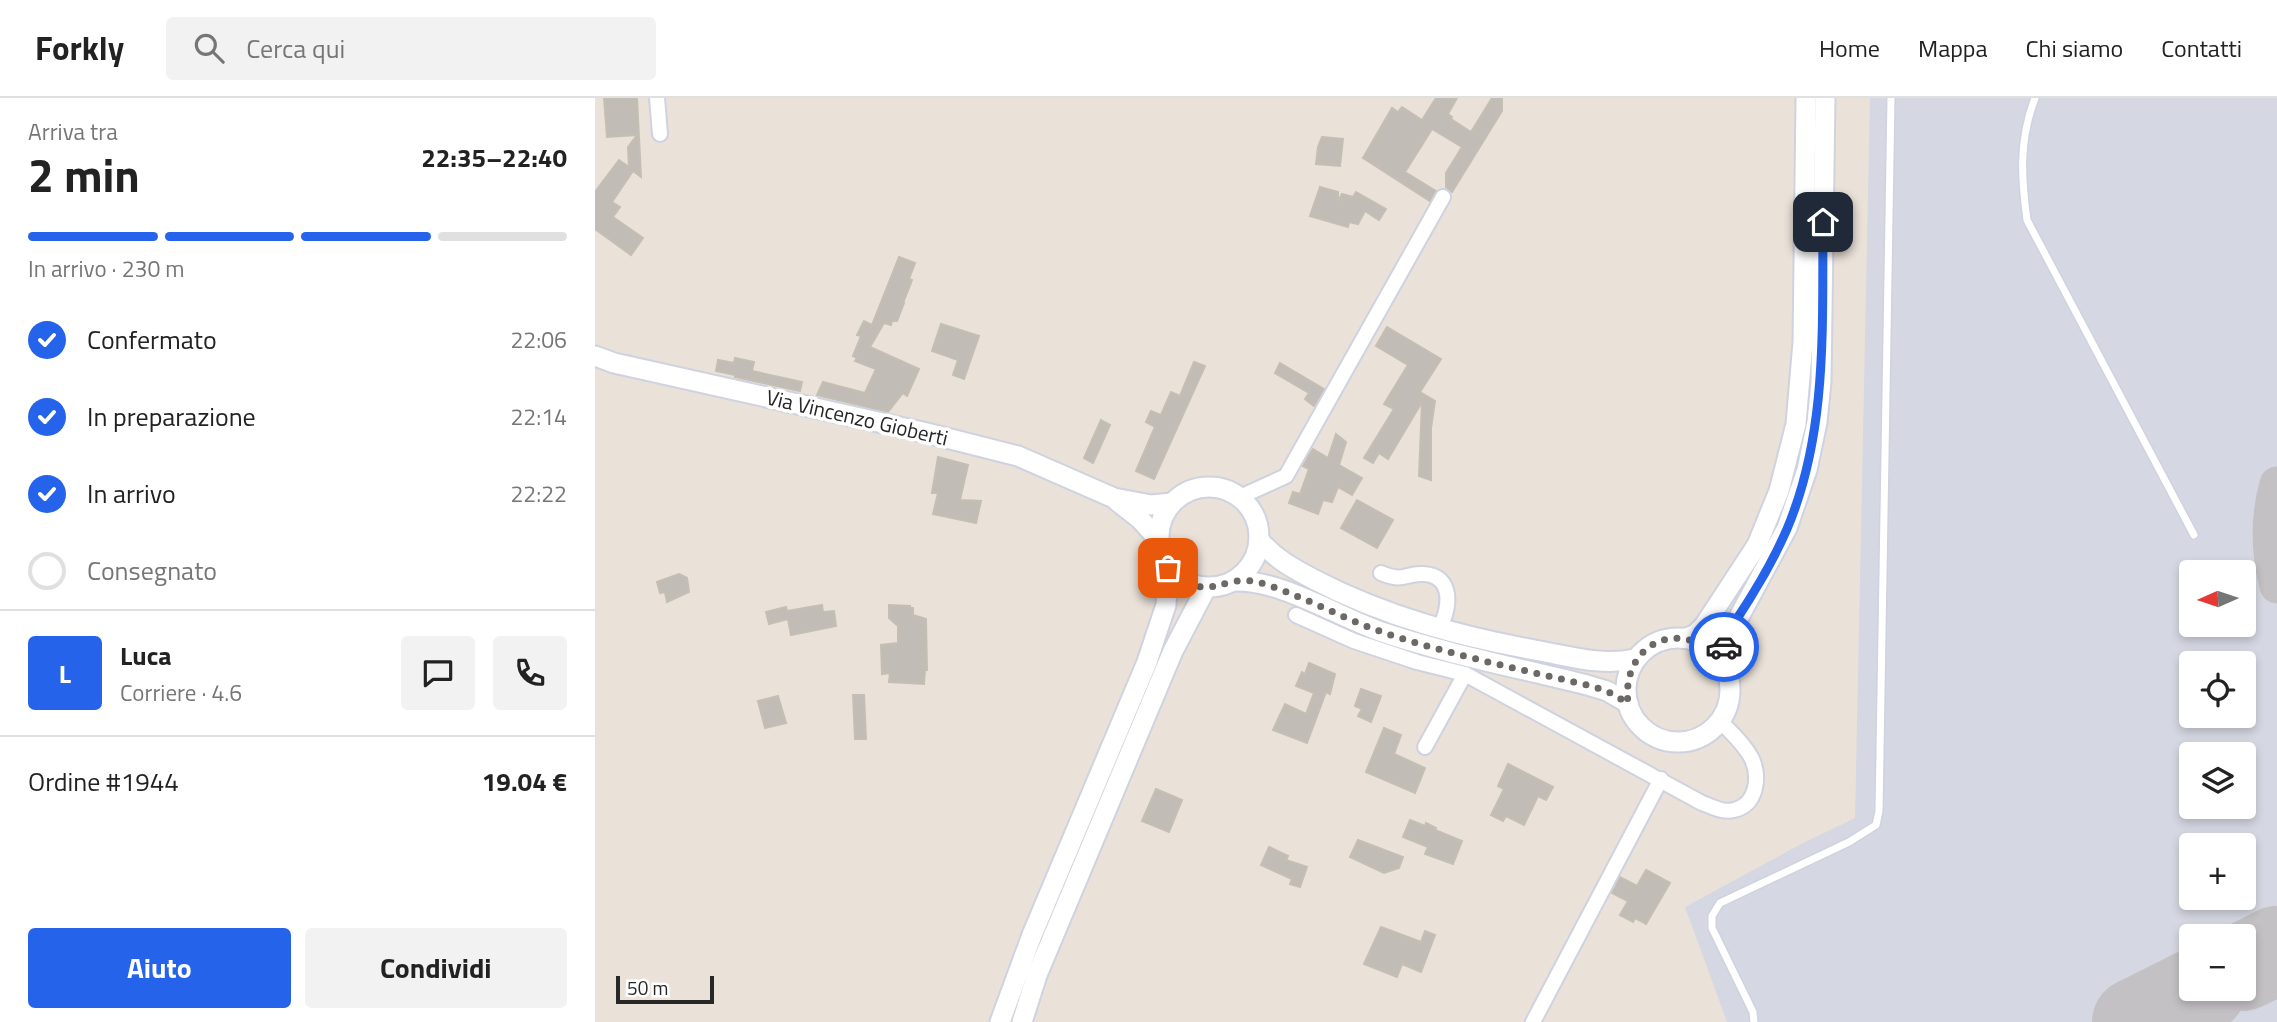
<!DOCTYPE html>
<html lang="it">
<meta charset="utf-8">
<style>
body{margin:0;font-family:"Titillium Web",sans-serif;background:#f2f2f2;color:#222;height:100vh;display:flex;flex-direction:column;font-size:26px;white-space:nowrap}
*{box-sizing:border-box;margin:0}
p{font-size:23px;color:#767676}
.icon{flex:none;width:38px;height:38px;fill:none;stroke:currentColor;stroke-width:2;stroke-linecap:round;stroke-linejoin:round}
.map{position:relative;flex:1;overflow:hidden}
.drawer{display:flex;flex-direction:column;background:#fff;width:595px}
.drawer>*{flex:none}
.needle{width:46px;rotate:267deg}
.buttons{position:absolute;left:1584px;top:462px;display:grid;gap:14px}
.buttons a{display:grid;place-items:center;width:77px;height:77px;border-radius:7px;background:#fff;box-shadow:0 4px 10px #0003;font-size:35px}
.scale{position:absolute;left:21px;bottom:18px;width:98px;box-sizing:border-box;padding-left:7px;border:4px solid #272727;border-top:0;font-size:19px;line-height:24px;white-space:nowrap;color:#272727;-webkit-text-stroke:5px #fff;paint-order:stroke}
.pin{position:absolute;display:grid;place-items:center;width:60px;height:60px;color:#fff;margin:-30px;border-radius:14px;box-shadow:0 4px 10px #0006}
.courier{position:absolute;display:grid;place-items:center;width:70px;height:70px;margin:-35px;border:5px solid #2563eb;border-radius:50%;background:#fff;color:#222;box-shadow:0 2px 9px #0007}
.headline em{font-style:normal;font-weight:700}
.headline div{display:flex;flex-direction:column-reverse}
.headline{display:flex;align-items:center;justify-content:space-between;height:119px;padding:0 28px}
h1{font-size:46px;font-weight:700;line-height:52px}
.bar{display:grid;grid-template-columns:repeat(4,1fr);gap:10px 7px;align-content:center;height:84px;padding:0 28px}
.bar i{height:9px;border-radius:5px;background:#e0e0e0}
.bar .current{background:#2563eb}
.bar p{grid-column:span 4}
.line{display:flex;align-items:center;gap:18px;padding:0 28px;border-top:2px solid #e0e0e0}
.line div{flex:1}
.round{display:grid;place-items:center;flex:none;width:74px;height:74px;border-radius:7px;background:#f2f2f2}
ol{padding:0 28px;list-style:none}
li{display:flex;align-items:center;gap:21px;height:77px}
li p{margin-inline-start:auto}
li .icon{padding:7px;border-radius:50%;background:#2563eb;color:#fff;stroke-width:4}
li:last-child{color:#767676}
li i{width:38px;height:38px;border:4px solid #e0e0e0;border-radius:50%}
.cta{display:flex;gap:14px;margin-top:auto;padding:14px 28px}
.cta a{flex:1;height:80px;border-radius:7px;background:#2563eb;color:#fff;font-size:28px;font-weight:700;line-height:80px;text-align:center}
.cta a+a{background:#f2f2f2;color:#222}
header{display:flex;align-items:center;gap:42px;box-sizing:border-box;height:98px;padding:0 35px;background:#fff;border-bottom:2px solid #e0e0e0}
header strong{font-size:33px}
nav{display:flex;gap:38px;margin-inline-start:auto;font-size:24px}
.search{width:490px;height:63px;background:#f2f2f2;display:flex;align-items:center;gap:18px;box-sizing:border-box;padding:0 24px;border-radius:7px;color:#767676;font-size:26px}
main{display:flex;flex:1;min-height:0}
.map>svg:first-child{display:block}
.airport{fill:#d5d7e2;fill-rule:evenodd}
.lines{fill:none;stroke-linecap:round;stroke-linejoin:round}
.taxiway{stroke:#c4c1c5;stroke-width:35}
.runway{stroke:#c4c1c5;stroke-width:88}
.building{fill:#c2bcb6;stroke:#c4beb3;stroke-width:2}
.lane-casing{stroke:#cfd2e0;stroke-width:10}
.street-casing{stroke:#cfd2e0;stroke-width:18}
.secondary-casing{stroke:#cfd2e0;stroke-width:23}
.lane{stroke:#fff;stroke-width:7}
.street{stroke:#fff;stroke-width:14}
.secondary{stroke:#fff;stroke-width:19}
.done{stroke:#6b6865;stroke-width:7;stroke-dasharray:0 12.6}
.route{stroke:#2563eb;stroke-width:9}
.labels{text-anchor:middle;stroke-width:7;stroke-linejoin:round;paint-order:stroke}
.street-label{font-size:21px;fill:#272727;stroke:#fff}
</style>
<header>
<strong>Forkly</strong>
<div class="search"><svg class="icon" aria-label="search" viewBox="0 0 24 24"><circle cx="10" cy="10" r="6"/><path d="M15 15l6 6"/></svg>Cerca qui</div>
<nav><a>Home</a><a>Mappa</a><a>Chi siamo</a><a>Contatti</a></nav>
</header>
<main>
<section class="drawer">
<div class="headline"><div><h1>2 min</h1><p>Arriva tra</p></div><em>22:35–22:40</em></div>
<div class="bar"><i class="current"></i><i class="current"></i><i class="current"></i><i></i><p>In arrivo · 230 m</p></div>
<ol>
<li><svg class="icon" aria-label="check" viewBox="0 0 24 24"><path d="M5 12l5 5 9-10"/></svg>Confermato<p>22:06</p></li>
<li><svg class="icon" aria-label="check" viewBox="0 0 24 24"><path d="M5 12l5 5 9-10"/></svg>In preparazione<p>22:14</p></li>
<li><svg class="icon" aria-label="check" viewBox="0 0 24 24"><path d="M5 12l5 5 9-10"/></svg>In arrivo<p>22:22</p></li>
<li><i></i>Consegnato</li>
</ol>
<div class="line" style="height:126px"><b class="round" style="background:#2563eb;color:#fff">L</b><div><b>Luca</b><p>Corriere · 4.6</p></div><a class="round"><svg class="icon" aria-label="chat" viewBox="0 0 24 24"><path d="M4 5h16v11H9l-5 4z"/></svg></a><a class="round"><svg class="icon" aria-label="phone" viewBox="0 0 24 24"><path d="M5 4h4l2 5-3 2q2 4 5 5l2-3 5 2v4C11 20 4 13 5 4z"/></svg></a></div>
<div class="line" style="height:91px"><div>Ordine #1944</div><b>19.04 €</b></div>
<div class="cta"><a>Aiuto</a><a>Condividi</a></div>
</section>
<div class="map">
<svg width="1682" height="924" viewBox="0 0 1682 924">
<rect width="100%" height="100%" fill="#eae2d9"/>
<path class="airport" d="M 1275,0 L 1682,0 L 1682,924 L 1132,924 L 1090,809 L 1208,745 L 1260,720 ZM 1596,474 L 1648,474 L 1648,527 L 1596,527 ZM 1596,565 L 1648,565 L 1648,618 L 1596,618 ZM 1596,656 L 1648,656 L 1648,709 L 1596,709 ZM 1596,747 L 1648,747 L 1648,800 L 1596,800 ZM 1596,838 L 1648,838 L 1648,891 L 1596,891 Z"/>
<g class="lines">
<path class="taxiway" d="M 1682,386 C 1672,421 1673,453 1682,488"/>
<g class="runway">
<polyline points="1648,869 1682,852"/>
<polyline points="1541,924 1607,891"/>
</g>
</g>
<g class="building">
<polygon points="9,0 42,0 46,79 38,73 17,104 25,109 18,119 48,140 36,157 0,131 0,94 24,62 34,69 33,49 42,37 12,39"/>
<polygon points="841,0 862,0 853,16 857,19 856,21 876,34 897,0 907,0 907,13 857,94 851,89 851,75 867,49 837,31 810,74 841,93 835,103 768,60 797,10 803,14 807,9 827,22"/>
<polygon points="727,39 748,41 745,68 721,66 723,49"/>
<polygon points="725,89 743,94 743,103 747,96 758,99 761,94 791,111 784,122 770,113 763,126 754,124 753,129 715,118"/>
<polygon points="304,159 320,165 314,181 317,182 308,205 309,205 302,223 297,223 296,227 289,225 275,249 324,271 312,298 308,295 293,314 222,297 228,284 270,295 281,271 260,263 262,260 258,258 266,238 262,237 269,223 277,227"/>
<polygon points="346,226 384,238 369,281 358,277 363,262 337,253"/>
<polygon points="792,229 846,261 825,294 840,303 836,330 836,382 824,378 827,304 793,361 784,355 778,365 769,360 799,311 789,306 813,267 781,248"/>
<polygon points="140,260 159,264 157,273 207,284 205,293 140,279 140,277 121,273 123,262 139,265"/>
<polygon points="599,264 610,268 559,381 541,373 560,329 551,324 556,313 566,317 576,294 585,298"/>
<polygon points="685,265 729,291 719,308 710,301 714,295 680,275"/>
<polygon points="506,322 515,327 498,365 489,360"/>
<polygon points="741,336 751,344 744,367 767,380 757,397 743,389 737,404 728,402 723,416 694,405 698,394 705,396 714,371 708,368 713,359 718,351 733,360"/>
<polygon points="343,359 373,367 365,402 386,403 381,425 338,416 343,395 337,395"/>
<polygon points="762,402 798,422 782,450 746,430"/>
<polygon points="84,476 92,480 94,494 72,504 70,494 65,495 62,484"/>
<polygon points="227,507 228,514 239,513 241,528 196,537 193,521 174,526 171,514 191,509 192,513"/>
<polygon points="294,507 315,508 315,510 318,510 318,517 331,521 332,572 330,572 329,586 294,584 295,575 287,576 286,547 303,545 303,528 294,520"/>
<polygon points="714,565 740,576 735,596 731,594 712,645 678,632 690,606 711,616 719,595 701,588 707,574 710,576"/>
<polygon points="766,591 786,598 776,624 763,618 767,611 760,608"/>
<polygon points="258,597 269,597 271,641 260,641"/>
<polygon points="183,598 191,625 170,630 163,603"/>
<polygon points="789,630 806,637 799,656 830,670 820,695 771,674"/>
<polygon points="913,666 958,689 951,702 943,698 929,727 911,718 908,723 896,717 909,691 903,688"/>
<polygon points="561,691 587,702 574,734 547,723"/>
<polygon points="815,722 830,728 831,725 841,730 840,732 867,743 858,766 830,756 833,749 808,739"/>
<polygon points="763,742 808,759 804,770 789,775 755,759"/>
<polygon points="674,749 693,758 691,762 712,769 705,789 695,786 697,781 666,767"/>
<polygon points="1051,772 1075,785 1051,826 1040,820 1038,824 1025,817 1033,803 1017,795 1025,779 1042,788"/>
<polygon points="786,829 826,844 830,833 840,837 826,874 807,866 802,879 769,866"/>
</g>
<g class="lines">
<defs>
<g id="lane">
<path d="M 1440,0 C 1424,42 1426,78 1432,122 L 1599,437"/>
<polyline points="1159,924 1158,914 1117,830 1117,818 1125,805 1254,744 1281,727 1284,713 1296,0"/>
</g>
<g id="street">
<polyline points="62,0 65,36"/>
<polyline points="645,399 691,378 848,99"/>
<path d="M 786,475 C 810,485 809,475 828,476 C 860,477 855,512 844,531"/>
<path d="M 701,517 L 759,543 L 822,564 L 870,576 L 1107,705 C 1118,709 1128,715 1139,712 C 1162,707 1165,679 1157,661 C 1150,647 1136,634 1125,623"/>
<polyline points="830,649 870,576"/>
<polyline points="938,924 1066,681"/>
</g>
<g id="secondary">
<polyline points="0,258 19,265 332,335 423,358 519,400 556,407 577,405"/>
<circle cx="614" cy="439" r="50"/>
<polyline points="522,403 545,421 563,441"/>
<path d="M 664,442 C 680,461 699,471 720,482 C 791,519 867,539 945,553 C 977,559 1008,568 1040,561"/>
<path d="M 640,483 C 688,482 744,520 790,535 C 856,557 924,570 992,587 L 1012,593 L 1033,605"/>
<polyline points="1092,540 1101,536 1109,528 1162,447 1184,393 1201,326 1208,244 1211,0"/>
<circle cx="1083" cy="592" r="52"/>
<polyline points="1127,564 1131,543 1192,430 1212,372 1222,324 1226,284 1230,0"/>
<polyline points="405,924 437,837 552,564 571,507 573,470"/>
<polyline points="427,924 442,877 578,553 611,490"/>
</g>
</defs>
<use href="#lane" class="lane-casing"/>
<use href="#street" class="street-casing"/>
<use href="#secondary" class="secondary-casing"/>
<use href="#lane" class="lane"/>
<use href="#street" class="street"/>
<use href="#secondary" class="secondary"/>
</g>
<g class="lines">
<path class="done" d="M 573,470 C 614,510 627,473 666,485 C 709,498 748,521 790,535 C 856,557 924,571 992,587 L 1012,593 L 1033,605 C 1026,544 1088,517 1127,564 L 1129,549"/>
<path class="route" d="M 1129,549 C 1134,530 1147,514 1157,497 C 1170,476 1182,454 1192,431 C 1233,334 1227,228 1228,124"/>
</g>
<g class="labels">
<g class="street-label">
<text transform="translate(262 320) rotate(13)" y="7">Via Vincenzo Gioberti</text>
</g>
</g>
</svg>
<div class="buttons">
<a><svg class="needle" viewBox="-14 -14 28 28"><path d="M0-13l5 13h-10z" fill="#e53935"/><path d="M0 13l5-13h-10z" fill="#767676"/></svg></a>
<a><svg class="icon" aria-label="locate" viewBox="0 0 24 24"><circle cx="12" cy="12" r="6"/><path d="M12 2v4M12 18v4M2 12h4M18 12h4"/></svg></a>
<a><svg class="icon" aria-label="layers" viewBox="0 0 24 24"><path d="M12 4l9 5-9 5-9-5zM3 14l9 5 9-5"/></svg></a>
<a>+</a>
<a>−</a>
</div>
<div class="scale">50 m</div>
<div class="pin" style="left:573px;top:470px;background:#ea580c"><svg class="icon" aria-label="bag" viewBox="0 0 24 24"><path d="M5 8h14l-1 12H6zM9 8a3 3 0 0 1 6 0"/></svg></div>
<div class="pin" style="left:1228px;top:124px;background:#1f2937"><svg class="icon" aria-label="home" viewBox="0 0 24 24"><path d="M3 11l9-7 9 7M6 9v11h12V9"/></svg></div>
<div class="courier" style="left:1129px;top:549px"><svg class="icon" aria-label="car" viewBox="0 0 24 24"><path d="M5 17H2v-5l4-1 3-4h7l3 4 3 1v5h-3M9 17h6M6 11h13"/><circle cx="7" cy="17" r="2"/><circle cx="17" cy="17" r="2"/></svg></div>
</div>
</main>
